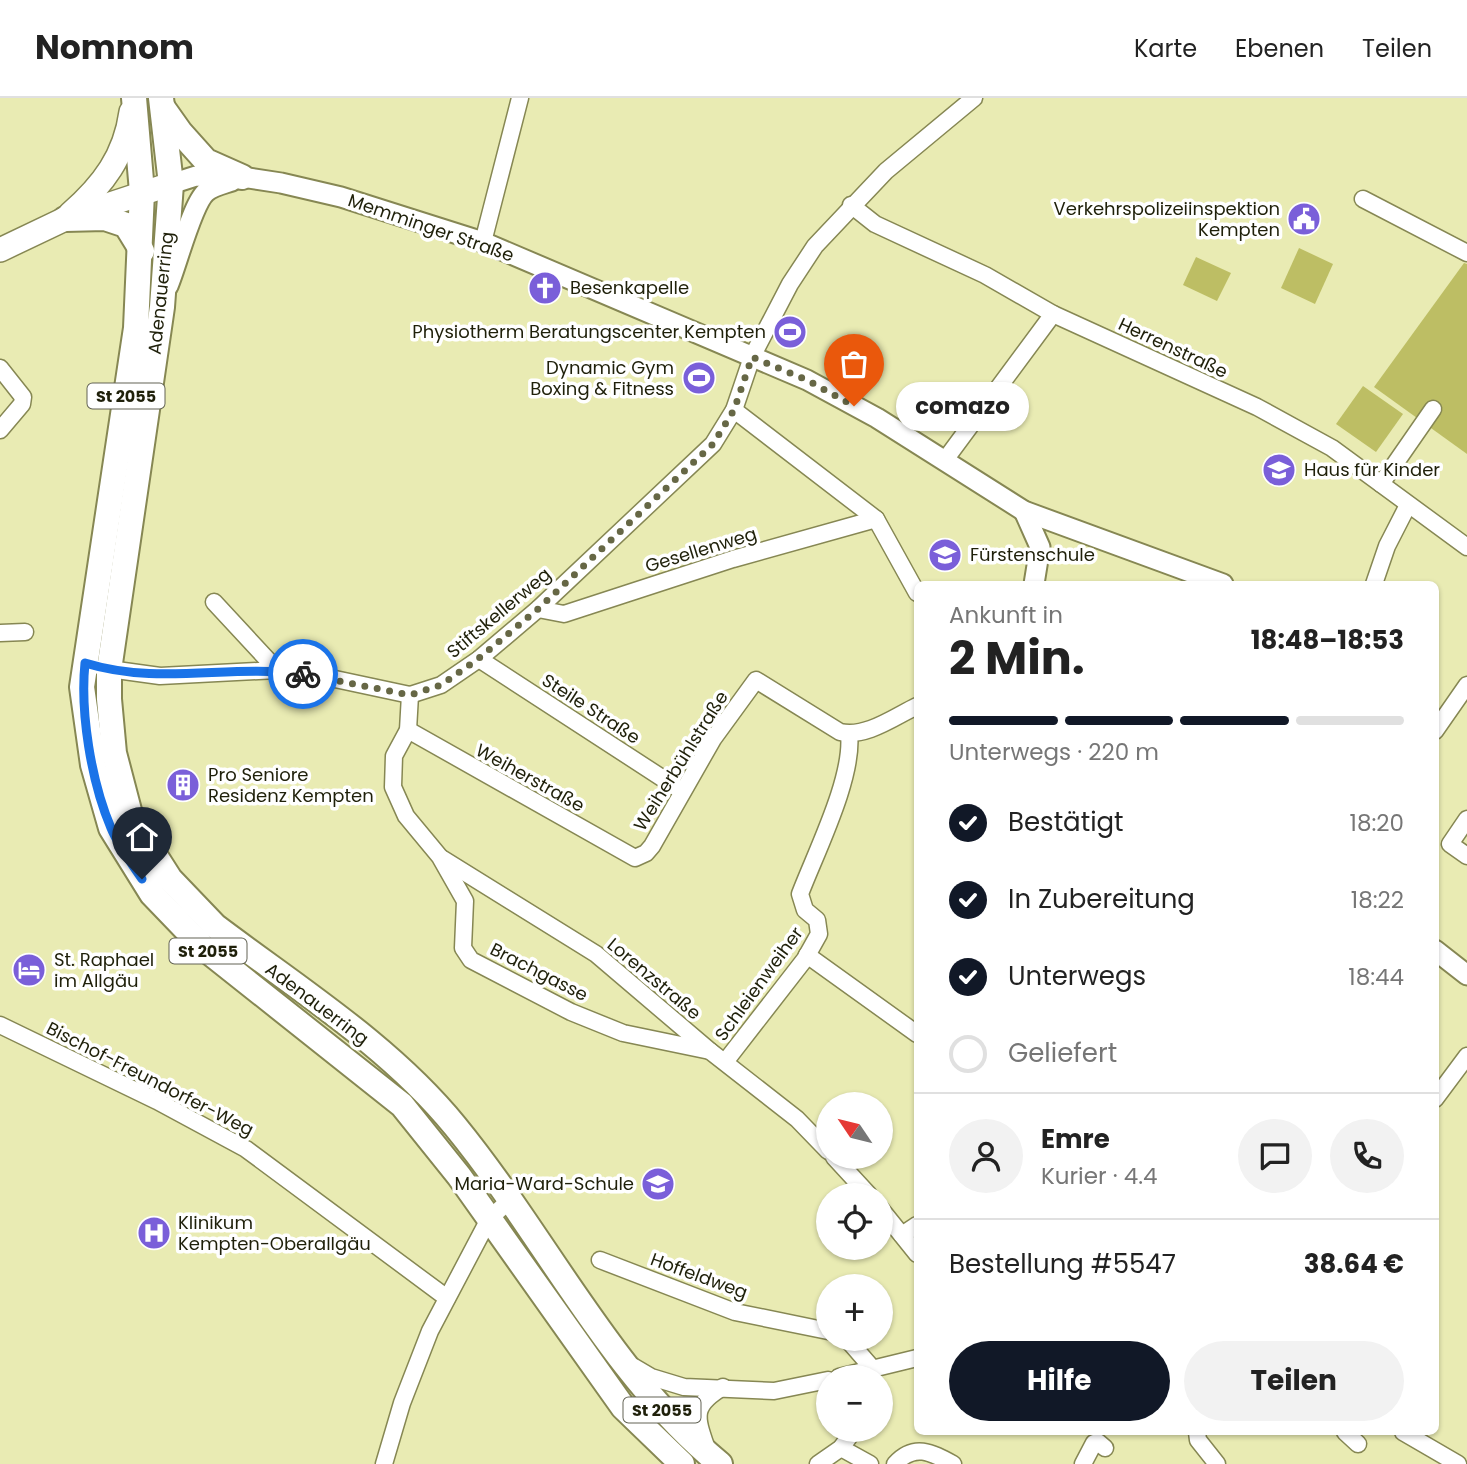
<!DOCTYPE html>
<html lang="de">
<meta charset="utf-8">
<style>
body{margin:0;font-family:Poppins,sans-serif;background:#f2f2f2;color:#222;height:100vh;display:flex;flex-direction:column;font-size:26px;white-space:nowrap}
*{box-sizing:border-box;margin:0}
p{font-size:23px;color:#767676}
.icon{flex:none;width:38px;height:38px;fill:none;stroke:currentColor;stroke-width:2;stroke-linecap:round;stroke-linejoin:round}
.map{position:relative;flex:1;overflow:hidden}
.side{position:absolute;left:914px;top:483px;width:525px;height:854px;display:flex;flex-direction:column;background:#fff;border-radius:10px;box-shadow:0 2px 5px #0004}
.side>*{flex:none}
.needle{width:46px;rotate:305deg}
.buttons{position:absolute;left:816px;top:994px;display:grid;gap:14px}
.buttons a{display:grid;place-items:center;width:77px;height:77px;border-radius:50%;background:#fff;box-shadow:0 2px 5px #0004;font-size:35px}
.pin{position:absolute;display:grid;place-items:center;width:60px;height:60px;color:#fff;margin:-72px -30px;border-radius:50% 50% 50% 0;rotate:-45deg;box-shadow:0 0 7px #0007}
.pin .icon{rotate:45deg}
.courier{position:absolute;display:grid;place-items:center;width:70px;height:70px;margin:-35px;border:5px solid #1a73e8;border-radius:50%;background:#fff;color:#222;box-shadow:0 2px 9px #0007}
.bubble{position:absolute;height:49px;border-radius:24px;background:#fff;box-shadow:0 2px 5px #0004;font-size:23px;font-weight:700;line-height:49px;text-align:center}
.headline em{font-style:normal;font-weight:700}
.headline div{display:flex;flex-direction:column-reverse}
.headline{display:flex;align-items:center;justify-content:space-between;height:119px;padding:0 35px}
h1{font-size:46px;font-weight:700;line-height:52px}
.bar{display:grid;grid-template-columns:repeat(4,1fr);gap:10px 7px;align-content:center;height:84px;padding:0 35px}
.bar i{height:9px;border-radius:5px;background:#e0e0e0}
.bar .on{background:#111827}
.bar p{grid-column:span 4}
.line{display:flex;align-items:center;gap:18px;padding:0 35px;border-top:2px solid #e0e0e0}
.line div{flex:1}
.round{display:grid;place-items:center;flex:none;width:74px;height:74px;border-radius:37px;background:#f2f2f2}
ol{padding:0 35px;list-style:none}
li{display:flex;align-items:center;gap:21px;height:77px}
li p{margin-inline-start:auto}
li .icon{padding:7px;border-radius:50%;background:#111827;color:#fff;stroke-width:4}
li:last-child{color:#767676}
li i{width:38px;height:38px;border:4px solid #e0e0e0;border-radius:50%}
.action{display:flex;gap:14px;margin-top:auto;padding:14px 35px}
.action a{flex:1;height:80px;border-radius:42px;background:#111827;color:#fff;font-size:28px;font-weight:700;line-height:80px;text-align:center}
.action a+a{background:#f2f2f2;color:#222}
header{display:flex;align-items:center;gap:42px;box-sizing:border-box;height:98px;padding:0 35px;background:#fff;border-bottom:2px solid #e0e0e0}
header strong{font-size:33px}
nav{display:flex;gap:38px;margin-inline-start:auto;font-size:24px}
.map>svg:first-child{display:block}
.green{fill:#bdbe64}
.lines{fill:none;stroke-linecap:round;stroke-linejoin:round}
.minor-casing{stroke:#868753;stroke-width:19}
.tertiary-casing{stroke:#868753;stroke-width:23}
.secondary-casing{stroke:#868753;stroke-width:26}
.primary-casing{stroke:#868753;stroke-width:28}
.minor{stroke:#fff;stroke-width:16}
.tertiary{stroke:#fff;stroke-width:19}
.secondary{stroke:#fff;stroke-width:23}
.primary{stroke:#fff;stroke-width:24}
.done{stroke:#666745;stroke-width:7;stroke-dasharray:0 12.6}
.route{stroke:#1a73e8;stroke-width:9}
.labels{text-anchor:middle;stroke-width:7;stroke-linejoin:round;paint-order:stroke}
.shield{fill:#fff;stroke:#626354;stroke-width:2}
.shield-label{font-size:16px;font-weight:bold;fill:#1f200a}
.poi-label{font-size:18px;fill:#1f200a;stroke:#fff;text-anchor:start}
.street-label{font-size:18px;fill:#1f200a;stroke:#fff}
</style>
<header>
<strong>Nomnom</strong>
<nav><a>Karte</a><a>Ebenen</a><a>Teilen</a></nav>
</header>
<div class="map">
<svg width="1467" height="1366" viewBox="0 0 1467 1366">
<rect width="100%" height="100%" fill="#e9ebb3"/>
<g class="green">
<polygon points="1299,150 1333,166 1315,206 1281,190"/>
<polygon points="1196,159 1231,175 1217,203 1183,187"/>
<polygon points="1464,165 1467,166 1467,356 1374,289"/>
<polygon points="1363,288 1403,316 1376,354 1336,326"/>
</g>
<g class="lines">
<defs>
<g id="minor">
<polyline points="1363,101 1467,155"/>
<polyline points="851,107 875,126 985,177 1053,216 1257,309 1332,350 1467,449"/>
<polyline points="483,144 520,0"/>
<polyline points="0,270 23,299 22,306 0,332"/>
<polyline points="734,312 876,421 917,495"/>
<polyline points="945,362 1053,216"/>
<polyline points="1381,386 1433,311"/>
<polyline points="1374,486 1387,448 1408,407"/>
<polyline points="214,504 277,572"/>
<polyline points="538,511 564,516 733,461 876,421"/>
<polyline points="0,535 25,534"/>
<polyline points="479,561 682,693"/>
<polyline points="102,570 160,578 277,572 321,578 410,597 441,587 479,561 538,511 713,346 734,312 752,259 790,186 815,148 886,73 974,0"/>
<polyline points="410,597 408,632 394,658 393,689 406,718 440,759 465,803 463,850 471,862 571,914 623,935 710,953"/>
<path d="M 408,632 L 635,760 L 646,755 L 652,748 L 713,641 L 756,582 L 840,634 C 866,640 894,619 917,608"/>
<polyline points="1435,633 1467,587"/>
<polyline points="1467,721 1450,746 1467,758"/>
<polyline points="443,761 596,856 710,953 797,1021 828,1053"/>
<polyline points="807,857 917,936"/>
<polyline points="0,927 157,1003 246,1051 447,1200"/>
<path d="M 725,964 L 805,861 L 819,836 L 817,822 L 805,812 L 800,796 C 816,754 854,679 849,636"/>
<polyline points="1435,1001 1467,958"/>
<polyline points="834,1059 869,1097"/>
<polyline points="880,1110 917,1156"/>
<polyline points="902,1137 917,1127"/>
<polyline points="600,1162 735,1214 828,1233"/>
<polyline points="847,1241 873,1271"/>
<polyline points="634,1269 651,1279 684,1289 774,1293 828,1282"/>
<polyline points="839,1279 917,1260"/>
<polyline points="1197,1334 1198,1342 1217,1366"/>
<polyline points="1345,1334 1358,1346"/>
<polyline points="1403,1334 1458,1366"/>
<polyline points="841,1350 870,1366"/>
<path d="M 707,1351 C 696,1319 691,1308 723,1289"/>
<polyline points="384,1366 402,1305 430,1233 489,1121 510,1102"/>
<polyline points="818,1366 841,1350 854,1332"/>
<path d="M 895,1366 C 914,1345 931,1354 953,1366"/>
<polyline points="1083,1366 1094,1345 1098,1344 1105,1350"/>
</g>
<g id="tertiary">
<polyline points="171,86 196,78 242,79 281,85 341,99 483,144 807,282 877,320 1024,413 1223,486"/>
<path d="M 168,188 C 177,167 192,106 206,94 C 213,88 223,86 232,83"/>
<polyline points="1024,413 1040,449 1034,486"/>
<polyline points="1435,852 1467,877"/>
</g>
<g id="secondary">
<path d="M 70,116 C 103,87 125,58 131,14"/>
<polyline points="0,152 65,121 171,86"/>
</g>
<g id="primary">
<polyline points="134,0 142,94 136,230 82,589 93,667 111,730 152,796 203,849 402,1007 459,1078 623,1309 682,1366"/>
<path d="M 161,0 L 171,86 L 162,209 L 109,572 L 109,601 L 114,655 L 131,720 L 170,781 L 215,828 C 297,890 390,948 455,1028 C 545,1138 610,1276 720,1366"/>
<polyline points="163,10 180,34 206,63 242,79"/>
<polyline points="65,121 105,120 126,127 142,153"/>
</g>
</defs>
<use href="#minor" class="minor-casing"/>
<use href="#tertiary" class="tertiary-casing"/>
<use href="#secondary" class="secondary-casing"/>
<use href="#primary" class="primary-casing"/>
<use href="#minor" class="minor"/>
<use href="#tertiary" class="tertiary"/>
<use href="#secondary" class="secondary"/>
<use href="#primary" class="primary"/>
</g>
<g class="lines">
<polyline class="done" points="303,576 410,597 441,587 478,561 538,511 713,346 734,312 752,259 807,282 854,308"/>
<path class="route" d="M 142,781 C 131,765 118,747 111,730 C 91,683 80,614 85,565 C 160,588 228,566 303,576"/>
</g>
<defs>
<symbol id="civic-disc" viewBox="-11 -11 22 22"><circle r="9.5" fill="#7a5fd9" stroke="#fff"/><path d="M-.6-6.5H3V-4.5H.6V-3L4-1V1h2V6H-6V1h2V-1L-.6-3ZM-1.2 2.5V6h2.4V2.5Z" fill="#fff"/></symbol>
<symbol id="church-disc" viewBox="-11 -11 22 22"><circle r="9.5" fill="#7a5fd9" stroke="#fff"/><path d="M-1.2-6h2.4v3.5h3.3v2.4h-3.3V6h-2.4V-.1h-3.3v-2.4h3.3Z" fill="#fff"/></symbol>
<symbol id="stadium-disc" viewBox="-11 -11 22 22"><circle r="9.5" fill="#7a5fd9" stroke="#fff"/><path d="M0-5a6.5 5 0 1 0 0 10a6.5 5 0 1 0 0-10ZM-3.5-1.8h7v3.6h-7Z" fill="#fff"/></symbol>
<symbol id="school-disc" viewBox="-11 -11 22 22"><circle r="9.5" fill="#7a5fd9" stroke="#fff"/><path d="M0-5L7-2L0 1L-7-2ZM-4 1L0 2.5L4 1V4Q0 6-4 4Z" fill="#fff"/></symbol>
<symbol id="building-disc" viewBox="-11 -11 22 22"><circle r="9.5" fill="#7a5fd9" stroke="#fff"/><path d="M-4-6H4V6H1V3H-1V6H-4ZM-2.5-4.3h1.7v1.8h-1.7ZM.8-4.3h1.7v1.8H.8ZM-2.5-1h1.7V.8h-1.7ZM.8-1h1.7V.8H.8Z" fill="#fff"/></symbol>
<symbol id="hotel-disc" viewBox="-11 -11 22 22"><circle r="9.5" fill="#7a5fd9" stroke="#fff"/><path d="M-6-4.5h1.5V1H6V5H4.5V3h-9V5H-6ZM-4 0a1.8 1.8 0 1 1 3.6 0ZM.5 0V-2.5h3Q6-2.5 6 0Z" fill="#fff"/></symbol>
<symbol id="hospital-disc" viewBox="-11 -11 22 22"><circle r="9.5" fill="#7a5fd9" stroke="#fff"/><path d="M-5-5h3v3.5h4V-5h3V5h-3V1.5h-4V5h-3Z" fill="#fff"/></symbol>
</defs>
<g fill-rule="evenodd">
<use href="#civic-disc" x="1285" y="102" width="38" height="38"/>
<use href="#church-disc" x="526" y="171" width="38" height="38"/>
<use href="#stadium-disc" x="771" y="215" width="38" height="38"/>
<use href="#stadium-disc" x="680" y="261" width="38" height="38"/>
<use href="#school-disc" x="1260" y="353" width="38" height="38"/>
<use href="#school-disc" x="926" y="438" width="38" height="38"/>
<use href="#building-disc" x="164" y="668" width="38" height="38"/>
<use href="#hotel-disc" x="10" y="853" width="38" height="38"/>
<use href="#school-disc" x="639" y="1067" width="38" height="38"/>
<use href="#hospital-disc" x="135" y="1116" width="38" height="38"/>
</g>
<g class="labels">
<g class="shield">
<rect x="87.5" y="285.5" width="77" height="25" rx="5"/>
<rect x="169.5" y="840.5" width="77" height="25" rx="5"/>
<rect x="623.5" y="1299.5" width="77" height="25" rx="5"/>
</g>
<g class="shield-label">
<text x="126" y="304">St 2055</text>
<text x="208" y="859">St 2055</text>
<text x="662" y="1318">St 2055</text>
</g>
<g class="poi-label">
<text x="1280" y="117" text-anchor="end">Verkehrspolizeiinspektion<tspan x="1280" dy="21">Kempten</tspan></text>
<text x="570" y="196">Besenkapelle</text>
<text x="766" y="240" text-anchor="end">Physiotherm Beratungscenter Kempten</text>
<text x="674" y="276" text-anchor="end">Dynamic Gym<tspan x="674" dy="21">Boxing &amp; Fitness</tspan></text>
<text x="1304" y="378">Haus für Kinder</text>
<text x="970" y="463">Fürstenschule</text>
<text x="208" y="683">Pro Seniore<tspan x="208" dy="21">Residenz Kempten</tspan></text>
<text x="54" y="868">St. Raphael<tspan x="54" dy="21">im Allgäu</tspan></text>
<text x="634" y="1092" text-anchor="end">Maria-Ward-Schule</text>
<text x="178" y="1131">Klinikum<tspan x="178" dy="21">Kempten-Oberallgäu</tspan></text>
</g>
<g class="street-label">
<text transform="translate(431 130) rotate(19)" y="6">Memminger Straße</text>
<text transform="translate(161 195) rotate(-84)" y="6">Adenauerring</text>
<text transform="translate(1173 250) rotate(25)" y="6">Herrenstraße</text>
<text transform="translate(701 452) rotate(-17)" y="6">Gesellenweg</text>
<text transform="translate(499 515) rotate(-40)" y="6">Stiftskellerweg</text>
<text transform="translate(591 611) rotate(33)" y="6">Steile Straße</text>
<text transform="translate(681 663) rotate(-58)" y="6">Weiherbühlstraße</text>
<text transform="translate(530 680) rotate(29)" y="6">Weiherstraße</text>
<text transform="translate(539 874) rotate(27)" y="6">Brachgasse</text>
<text transform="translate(654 881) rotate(40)" y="6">Lorenzstraße</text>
<text transform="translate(759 886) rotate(-54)" y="6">Schleienweiher</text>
<text transform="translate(317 906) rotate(37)" y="6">Adenauerring</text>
<text transform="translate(150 981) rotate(27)" y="6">Bischof-Freundorfer-Weg</text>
<text transform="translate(699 1178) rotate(20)" y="6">Hoffeldweg</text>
</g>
</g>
</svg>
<div class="buttons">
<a><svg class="needle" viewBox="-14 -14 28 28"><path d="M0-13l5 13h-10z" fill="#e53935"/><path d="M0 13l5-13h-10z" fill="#767676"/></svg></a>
<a><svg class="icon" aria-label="locate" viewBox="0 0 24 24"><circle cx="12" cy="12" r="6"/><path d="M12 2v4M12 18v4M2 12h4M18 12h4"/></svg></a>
<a>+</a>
<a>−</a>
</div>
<div class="pin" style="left:854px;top:308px;background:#ea580c"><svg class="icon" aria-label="bag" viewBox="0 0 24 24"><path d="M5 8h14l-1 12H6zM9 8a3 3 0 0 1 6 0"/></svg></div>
<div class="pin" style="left:142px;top:781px;background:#1f2937"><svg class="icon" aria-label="home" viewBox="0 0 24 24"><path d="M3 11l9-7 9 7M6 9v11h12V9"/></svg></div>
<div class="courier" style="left:303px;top:576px"><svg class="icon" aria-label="bike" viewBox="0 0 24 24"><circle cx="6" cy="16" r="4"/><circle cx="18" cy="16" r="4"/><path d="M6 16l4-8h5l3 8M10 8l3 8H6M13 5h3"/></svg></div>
<div class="bubble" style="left:896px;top:284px;width:133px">comazo</div>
<section class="side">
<div class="headline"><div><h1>2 Min.</h1><p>Ankunft in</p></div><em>18:48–18:53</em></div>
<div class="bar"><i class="on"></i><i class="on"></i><i class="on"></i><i></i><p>Unterwegs · 220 m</p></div>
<ol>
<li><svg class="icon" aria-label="check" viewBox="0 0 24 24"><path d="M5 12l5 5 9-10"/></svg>Bestätigt<p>18:20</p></li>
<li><svg class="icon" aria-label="check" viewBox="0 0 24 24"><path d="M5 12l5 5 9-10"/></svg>In Zubereitung<p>18:22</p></li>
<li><svg class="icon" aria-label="check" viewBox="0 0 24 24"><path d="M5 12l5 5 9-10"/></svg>Unterwegs<p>18:44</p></li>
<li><i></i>Geliefert</li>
</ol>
<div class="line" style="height:126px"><a class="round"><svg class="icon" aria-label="person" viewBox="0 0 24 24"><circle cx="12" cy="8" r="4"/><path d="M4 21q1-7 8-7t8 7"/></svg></a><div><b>Emre</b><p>Kurier · 4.4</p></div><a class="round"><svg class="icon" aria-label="chat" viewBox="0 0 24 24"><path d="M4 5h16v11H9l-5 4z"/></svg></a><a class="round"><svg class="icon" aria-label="phone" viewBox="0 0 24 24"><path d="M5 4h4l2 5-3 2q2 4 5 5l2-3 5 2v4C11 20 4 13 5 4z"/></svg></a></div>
<div class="line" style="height:91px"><div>Bestellung #5547</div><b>38.64 €</b></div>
<div class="action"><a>Hilfe</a><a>Teilen</a></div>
</section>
</div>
